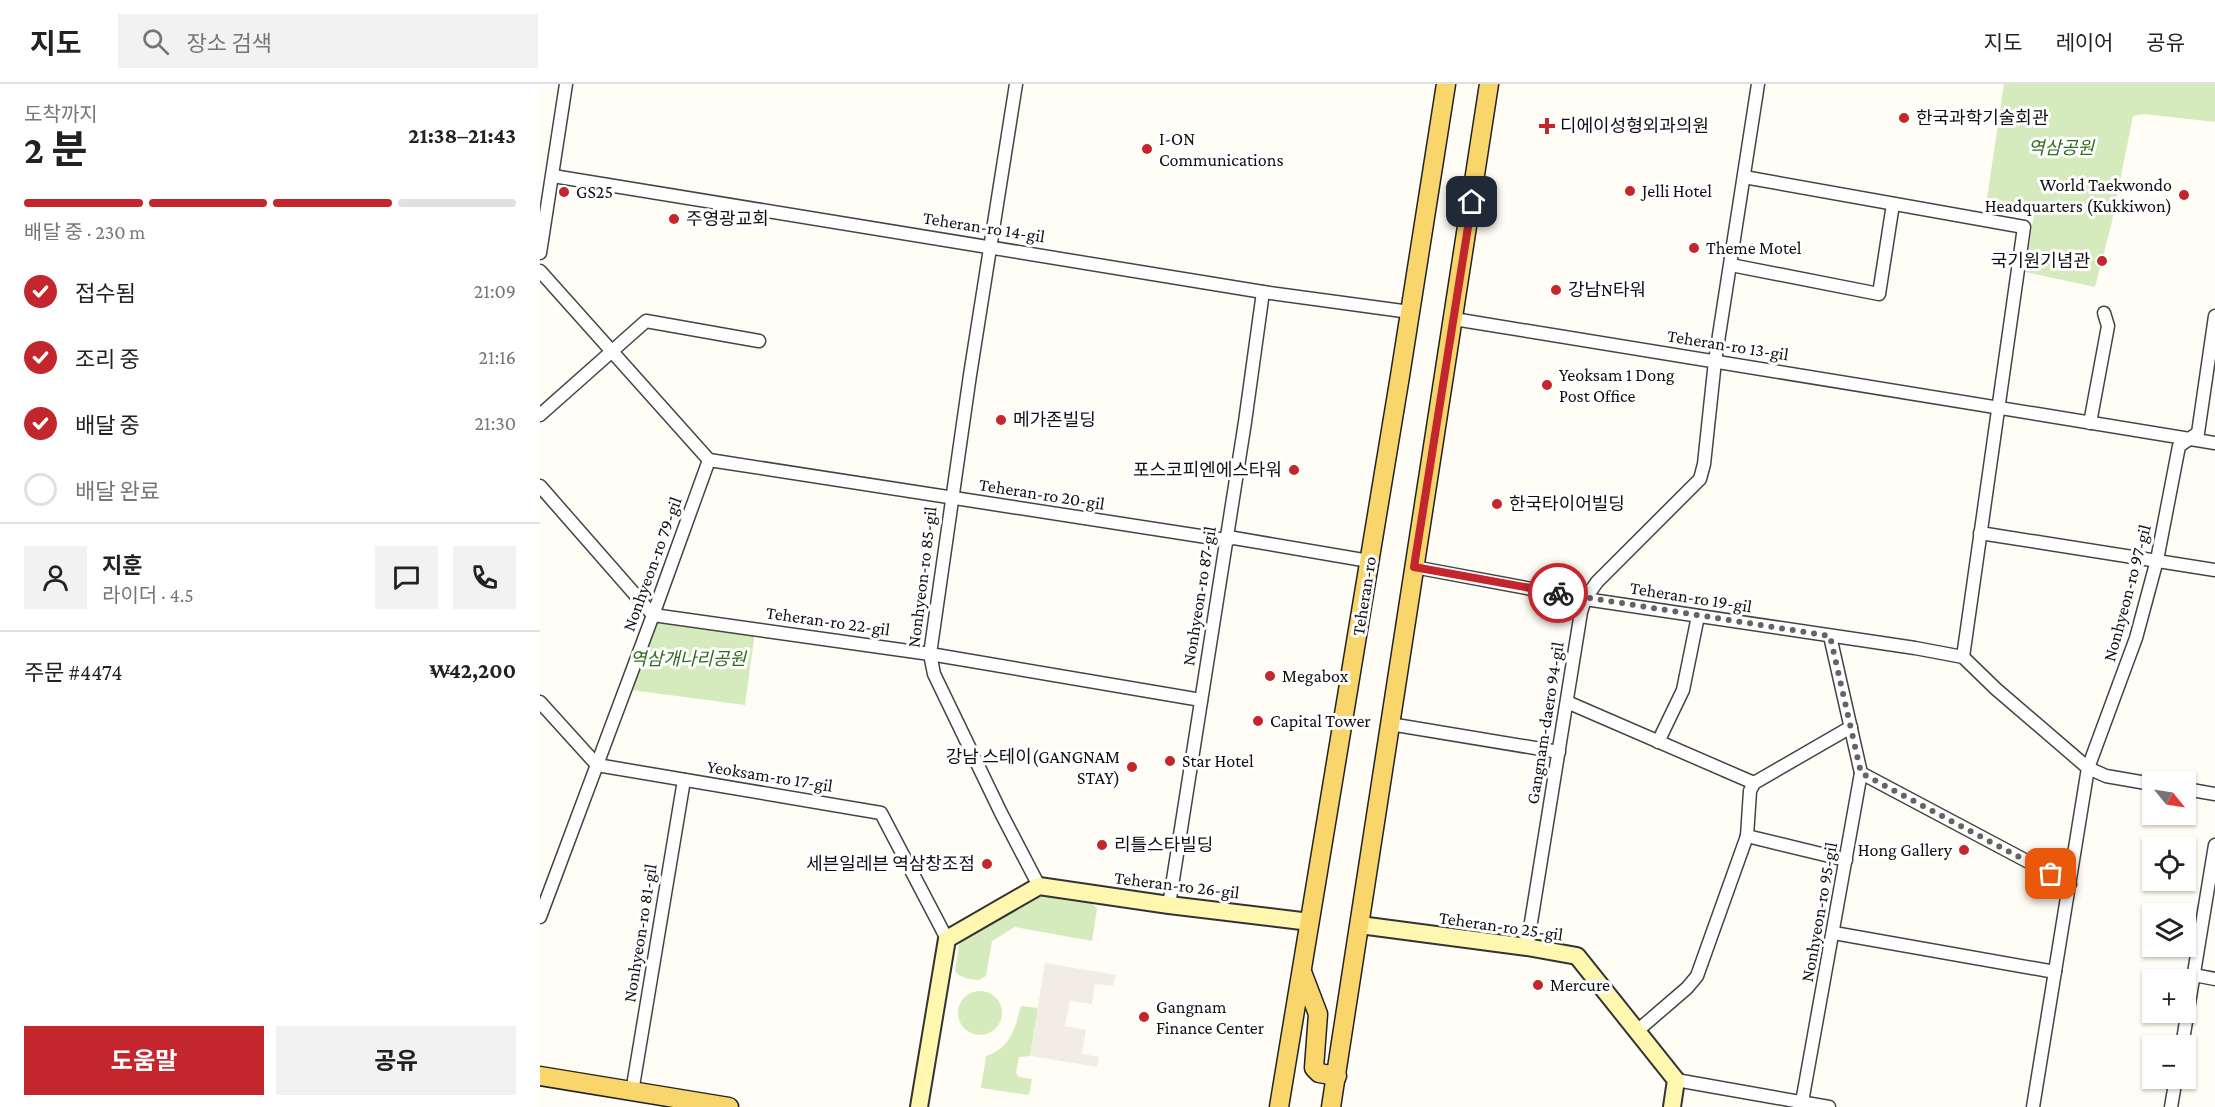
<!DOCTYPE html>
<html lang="ko">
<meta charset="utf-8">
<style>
body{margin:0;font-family:"Crimson Pro","Noto Sans KR",serif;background:#f2f2f2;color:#222;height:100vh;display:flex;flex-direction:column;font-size:22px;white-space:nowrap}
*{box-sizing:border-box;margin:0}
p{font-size:20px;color:#767676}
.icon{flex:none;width:33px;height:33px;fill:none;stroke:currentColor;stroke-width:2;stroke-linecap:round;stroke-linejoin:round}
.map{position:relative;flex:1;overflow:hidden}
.panel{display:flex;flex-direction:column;background:#fff;width:540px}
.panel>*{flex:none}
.needle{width:39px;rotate:120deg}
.controls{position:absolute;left:1602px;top:687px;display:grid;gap:12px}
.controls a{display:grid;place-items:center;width:54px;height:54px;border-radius:0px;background:#fff;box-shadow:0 2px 4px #0004;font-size:30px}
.pin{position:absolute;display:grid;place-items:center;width:51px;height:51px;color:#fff;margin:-26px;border-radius:12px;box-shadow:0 3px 9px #0006}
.courier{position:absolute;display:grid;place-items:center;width:60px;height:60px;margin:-30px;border:4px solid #c4262e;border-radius:50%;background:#fff;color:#222;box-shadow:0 2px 8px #0007}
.headline em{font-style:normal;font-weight:700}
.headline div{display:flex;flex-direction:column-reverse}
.headline{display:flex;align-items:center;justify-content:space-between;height:102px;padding:0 24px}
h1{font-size:39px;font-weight:700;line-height:45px}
.bar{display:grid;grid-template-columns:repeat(4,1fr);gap:9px 6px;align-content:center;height:72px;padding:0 24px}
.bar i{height:8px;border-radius:4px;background:#e0e0e0}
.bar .selected{background:#c4262e}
.bar p{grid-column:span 4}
.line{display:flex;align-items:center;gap:15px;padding:0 24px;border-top:2px solid #e0e0e0}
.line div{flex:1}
.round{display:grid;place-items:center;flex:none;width:63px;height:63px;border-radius:0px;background:#f2f2f2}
ol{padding:0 24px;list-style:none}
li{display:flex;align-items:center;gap:18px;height:66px}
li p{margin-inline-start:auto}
li .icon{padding:6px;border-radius:50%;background:#c4262e;color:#fff;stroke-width:4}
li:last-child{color:#767676}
li i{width:33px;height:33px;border:3px solid #e0e0e0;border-radius:50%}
.cta{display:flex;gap:12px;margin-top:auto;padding:12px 24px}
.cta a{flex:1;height:69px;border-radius:0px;background:#c4262e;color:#fff;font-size:24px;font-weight:700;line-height:69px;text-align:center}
.cta a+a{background:#f2f2f2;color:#222}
header{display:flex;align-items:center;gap:36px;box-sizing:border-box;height:84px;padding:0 30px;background:#fff;border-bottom:2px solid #e0e0e0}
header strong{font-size:28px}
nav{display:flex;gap:33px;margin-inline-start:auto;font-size:21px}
.search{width:420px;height:54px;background:#f2f2f2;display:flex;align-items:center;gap:15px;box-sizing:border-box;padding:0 21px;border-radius:0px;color:#767676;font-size:22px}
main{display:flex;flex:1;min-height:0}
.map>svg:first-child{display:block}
.green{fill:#d5ebbd}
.plaza{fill:#f1ede2}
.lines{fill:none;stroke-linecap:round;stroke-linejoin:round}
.street-casing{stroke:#444;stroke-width:15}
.secondary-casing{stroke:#333;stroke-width:20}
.primary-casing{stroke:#222;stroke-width:21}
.street{stroke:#fff;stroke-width:12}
.secondary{stroke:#fff6b0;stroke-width:16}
.primary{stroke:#f9d66b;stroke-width:18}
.done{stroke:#646461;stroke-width:6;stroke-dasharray:0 10.8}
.route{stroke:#c4262e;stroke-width:8}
.poi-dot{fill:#c4262e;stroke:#fff;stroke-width:2}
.labels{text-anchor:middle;stroke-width:6;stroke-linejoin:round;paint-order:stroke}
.poi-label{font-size:18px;fill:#111;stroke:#fff;text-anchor:start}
.park-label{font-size:18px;font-style:italic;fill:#2f6b1f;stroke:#fff}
.street-label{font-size:18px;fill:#111;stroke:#fff}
</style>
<header>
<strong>지도</strong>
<div class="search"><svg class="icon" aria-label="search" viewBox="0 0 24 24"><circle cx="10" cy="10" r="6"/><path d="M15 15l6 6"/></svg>장소 검색</div>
<nav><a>지도</a><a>레이어</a><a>공유</a></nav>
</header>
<main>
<section class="panel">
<div class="headline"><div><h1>2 분</h1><p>도착까지</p></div><em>21:38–21:43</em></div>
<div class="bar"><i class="selected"></i><i class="selected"></i><i class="selected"></i><i></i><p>배달 중 · 230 m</p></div>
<ol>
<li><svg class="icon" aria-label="check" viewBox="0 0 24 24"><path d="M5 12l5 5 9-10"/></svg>접수됨<p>21:09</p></li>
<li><svg class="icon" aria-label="check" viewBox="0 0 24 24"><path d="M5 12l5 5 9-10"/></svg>조리 중<p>21:16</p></li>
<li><svg class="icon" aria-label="check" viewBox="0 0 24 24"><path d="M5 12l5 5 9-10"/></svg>배달 중<p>21:30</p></li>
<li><i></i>배달 완료</li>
</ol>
<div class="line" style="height:108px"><a class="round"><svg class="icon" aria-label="person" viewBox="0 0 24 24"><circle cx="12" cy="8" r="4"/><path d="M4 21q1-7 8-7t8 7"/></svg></a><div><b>지훈</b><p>라이더 · 4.5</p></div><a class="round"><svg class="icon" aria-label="chat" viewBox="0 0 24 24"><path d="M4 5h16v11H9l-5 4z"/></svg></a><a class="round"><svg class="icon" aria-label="phone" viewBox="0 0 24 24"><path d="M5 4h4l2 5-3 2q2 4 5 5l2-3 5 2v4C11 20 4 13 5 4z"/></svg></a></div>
<div class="line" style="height:78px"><div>주문 #4474</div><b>₩42,200</b></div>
<div class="cta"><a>도움말</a><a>공유</a></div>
</section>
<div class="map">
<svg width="1675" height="1023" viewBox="0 0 1675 1023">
<rect width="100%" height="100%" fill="#fffdf5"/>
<g class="green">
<polygon points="1464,0 1675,0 1675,38 1604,30 1593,32 1571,142 1555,203 1485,188 1495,123 1447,114"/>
<polygon points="116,531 215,548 205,621 91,606"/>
<path d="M 505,810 L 552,819 L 557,825 L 552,857 L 475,843 L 452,857 L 446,892 L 439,896 C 430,895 421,895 415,887 L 419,861 L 423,855 Z"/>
<circle cx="440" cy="929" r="22"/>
<path d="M 481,922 L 498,924 L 490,972 L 479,973 L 476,989 L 479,993 L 492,995 L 489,1011 L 441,1004 L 446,972 C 471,964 475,944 481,922 Z"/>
</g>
<polygon class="plaza" points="505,879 576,891 573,902 555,900 552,920 530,917 525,942 546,946 542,970 559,973 557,983 490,972"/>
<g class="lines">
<defs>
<g id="street">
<polyline points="476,0 430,291 390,570 394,590 461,729 499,802"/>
<polyline points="13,92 723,208 870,228"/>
<polyline points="1204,93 1484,143 1423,573"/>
<polyline points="0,169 26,0"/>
<polyline points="1191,181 1339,210 1353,120"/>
<polyline points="0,187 169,376"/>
<polyline points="914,235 1675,359"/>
<polyline points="0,331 106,237 219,257"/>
<polyline points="1550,339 1568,242 1564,229"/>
<polyline points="169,376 686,456 694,454 829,477"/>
<polyline points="0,402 113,531 390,570 661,616"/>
<polyline points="1440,449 1675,486"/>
<polyline points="874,483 1045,515 1375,564 1423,573 1456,605 1548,684 1566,692 1612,700"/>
<polyline points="0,618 57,681 341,729 407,855"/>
<polyline points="1027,618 1214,699"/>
<polyline points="850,640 1019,668"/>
<polyline points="1118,658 1143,606 1158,532"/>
<polyline points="1321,689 1530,800"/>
<polyline points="1214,699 1311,643"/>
<polyline points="1646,705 1675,710"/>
<polyline points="1207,752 1306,776"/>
<polyline points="629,821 705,338 723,208"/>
<polyline points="0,833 113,531 169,376"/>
<polyline points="1294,849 1515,888"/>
<polyline points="987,863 1041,528 1045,515 1057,498 1160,395 1164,380 1175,277 1218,0"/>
<polyline points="1654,891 1675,895"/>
<polyline points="1097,947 1147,904 1157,892 1207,752 1210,707 1214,699"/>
<polyline points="1642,962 1675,761"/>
<polyline points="1136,996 1289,1023"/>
<polyline points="92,1008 144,696"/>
<polyline points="1262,1018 1321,689 1290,552"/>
<polyline points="1493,1023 1548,684 1596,554 1617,476 1639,362 1658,349 1675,232"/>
<polyline points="1631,1023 1636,994"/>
</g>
<g id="secondary">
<polyline points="820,841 987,863 1037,872 1136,996 1132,1023"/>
<polyline points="379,1023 407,855 499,802 629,821 770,838"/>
</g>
<g id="primary">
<polyline points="762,888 778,930 774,984 779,989 797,992"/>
<polyline points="0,992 189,1023"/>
<polyline points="739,1023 860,292 906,0"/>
<polyline points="791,1023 949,0"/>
</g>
</defs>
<use href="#street" class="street-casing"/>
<use href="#secondary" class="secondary-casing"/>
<use href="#primary" class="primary-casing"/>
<use href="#street" class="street"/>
<use href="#secondary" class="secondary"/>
<use href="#primary" class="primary"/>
</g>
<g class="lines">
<polyline class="done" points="1018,509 1290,552 1321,689 1511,790"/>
<polyline class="route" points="932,118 874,483 1018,509"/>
</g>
<g class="poi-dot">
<circle cx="1364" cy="34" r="6"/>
<path d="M1004 33h6v6h6v6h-6v6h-6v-6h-6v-6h6z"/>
<circle cx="607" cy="65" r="6"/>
<circle cx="1090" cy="107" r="6"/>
<circle cx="24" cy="108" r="6"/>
<circle cx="1644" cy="111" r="6"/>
<circle cx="134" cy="135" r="6"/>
<circle cx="1154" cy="164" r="6"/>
<circle cx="1562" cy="177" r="6"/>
<circle cx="1016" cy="206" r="6"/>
<circle cx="1007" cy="301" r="6"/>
<circle cx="461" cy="336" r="6"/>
<circle cx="754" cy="386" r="6"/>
<circle cx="957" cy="420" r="6"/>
<circle cx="730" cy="592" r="6"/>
<circle cx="718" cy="637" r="6"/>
<circle cx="630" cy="677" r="6"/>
<circle cx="592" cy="683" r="6"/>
<circle cx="562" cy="761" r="6"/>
<circle cx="1424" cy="766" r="6"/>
<circle cx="447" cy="780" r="6"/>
<circle cx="998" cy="901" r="6"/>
<circle cx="604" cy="933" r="6"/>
</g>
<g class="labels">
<g class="poi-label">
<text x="1376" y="40">한국과학기술회관</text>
<text x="1020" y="48">디에이성형외과의원</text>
<text x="619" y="61">I-ON<tspan x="619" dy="21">Communications</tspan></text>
<text x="1632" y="107" text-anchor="end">World Taekwondo<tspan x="1632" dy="21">Headquarters (Kukkiwon)</tspan></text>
<text x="1102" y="113">Jelli Hotel</text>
<text x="36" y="114">GS25</text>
<text x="146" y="141">주영광교회</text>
<text x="1166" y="170">Theme Motel</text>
<text x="1550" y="183" text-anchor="end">국기원기념관</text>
<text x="1028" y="212">강남N타워</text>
<text x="1019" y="297">Yeoksam 1 Dong<tspan x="1019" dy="21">Post Office</tspan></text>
<text x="473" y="342">메가존빌딩</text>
<text x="742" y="392" text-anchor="end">포스코피엔에스타워</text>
<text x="969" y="426">한국타이어빌딩</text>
<text x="742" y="598">Megabox</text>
<text x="730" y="643">Capital Tower</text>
<text x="580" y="679" text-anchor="end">강남 스테이(GANGNAM<tspan x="580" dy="21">STAY)</tspan></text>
<text x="642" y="683">Star Hotel</text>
<text x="574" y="767">리틀스타빌딩</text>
<text x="1412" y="772" text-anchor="end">Hong Gallery</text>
<text x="435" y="786" text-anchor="end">세븐일레븐 역삼창조점</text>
<text x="1010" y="907">Mercure</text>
<text x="616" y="929">Gangnam<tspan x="616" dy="21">Finance Center</tspan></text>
</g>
<g class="park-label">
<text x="1521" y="70">역삼공원</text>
<text x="148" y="581">역삼개나리공원</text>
</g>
<g class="street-label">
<text transform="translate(444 143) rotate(9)" y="6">Teheran-ro 14-gil</text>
<text transform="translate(1188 261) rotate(9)" y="6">Teheran-ro 13-gil</text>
<text transform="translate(502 410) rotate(9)" y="6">Teheran-ro 20-gil</text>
<text transform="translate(112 480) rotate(-70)" y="6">Nonhyeon-ro 79-gil</text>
<text transform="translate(382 493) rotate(-83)" y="6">Nonhyeon-ro 85-gil</text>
<text transform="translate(1587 509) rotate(-75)" y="6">Nonhyeon-ro 97-gil</text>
<text transform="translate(659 512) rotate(-81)" y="6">Nonhyeon-ro 87-gil</text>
<text transform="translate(824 512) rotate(-81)" y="6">Teheran-ro</text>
<text transform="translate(1151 513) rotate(9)" y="6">Teheran-ro 19-gil</text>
<text transform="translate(288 537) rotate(8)" y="6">Teheran-ro 22-gil</text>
<text transform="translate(1005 639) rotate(-81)" y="6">Gangnam-daero 94-gil</text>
<text transform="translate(230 692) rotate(9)" y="6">Yeoksam-ro 17-gil</text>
<text transform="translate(637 801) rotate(7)" y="6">Teheran-ro 26-gil</text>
<text transform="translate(1279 828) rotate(-80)" y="6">Nonhyeon-ro 95-gil</text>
<text transform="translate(961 842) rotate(8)" y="6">Teheran-ro 25-gil</text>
<text transform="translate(100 849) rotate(-81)" y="6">Nonhyeon-ro 81-gil</text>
</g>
</g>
</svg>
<div class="controls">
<a><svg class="needle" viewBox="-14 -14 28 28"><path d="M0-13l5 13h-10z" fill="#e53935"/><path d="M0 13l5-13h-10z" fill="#767676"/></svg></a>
<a><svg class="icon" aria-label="locate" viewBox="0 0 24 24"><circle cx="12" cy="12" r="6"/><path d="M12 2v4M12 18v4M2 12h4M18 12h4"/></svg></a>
<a><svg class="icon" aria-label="layers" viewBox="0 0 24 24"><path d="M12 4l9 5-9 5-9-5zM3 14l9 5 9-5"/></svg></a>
<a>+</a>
<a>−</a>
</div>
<div class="pin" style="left:1511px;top:790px;background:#ea580c"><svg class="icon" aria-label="bag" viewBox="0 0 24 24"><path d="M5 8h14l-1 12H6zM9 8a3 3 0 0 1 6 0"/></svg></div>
<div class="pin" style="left:932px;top:118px;background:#1f2937"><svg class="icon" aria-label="home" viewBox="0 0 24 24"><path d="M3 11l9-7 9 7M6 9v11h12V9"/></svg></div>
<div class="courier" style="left:1018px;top:509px"><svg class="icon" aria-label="bike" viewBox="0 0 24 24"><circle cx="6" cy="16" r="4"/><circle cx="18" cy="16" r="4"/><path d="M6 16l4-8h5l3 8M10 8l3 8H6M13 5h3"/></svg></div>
</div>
</main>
